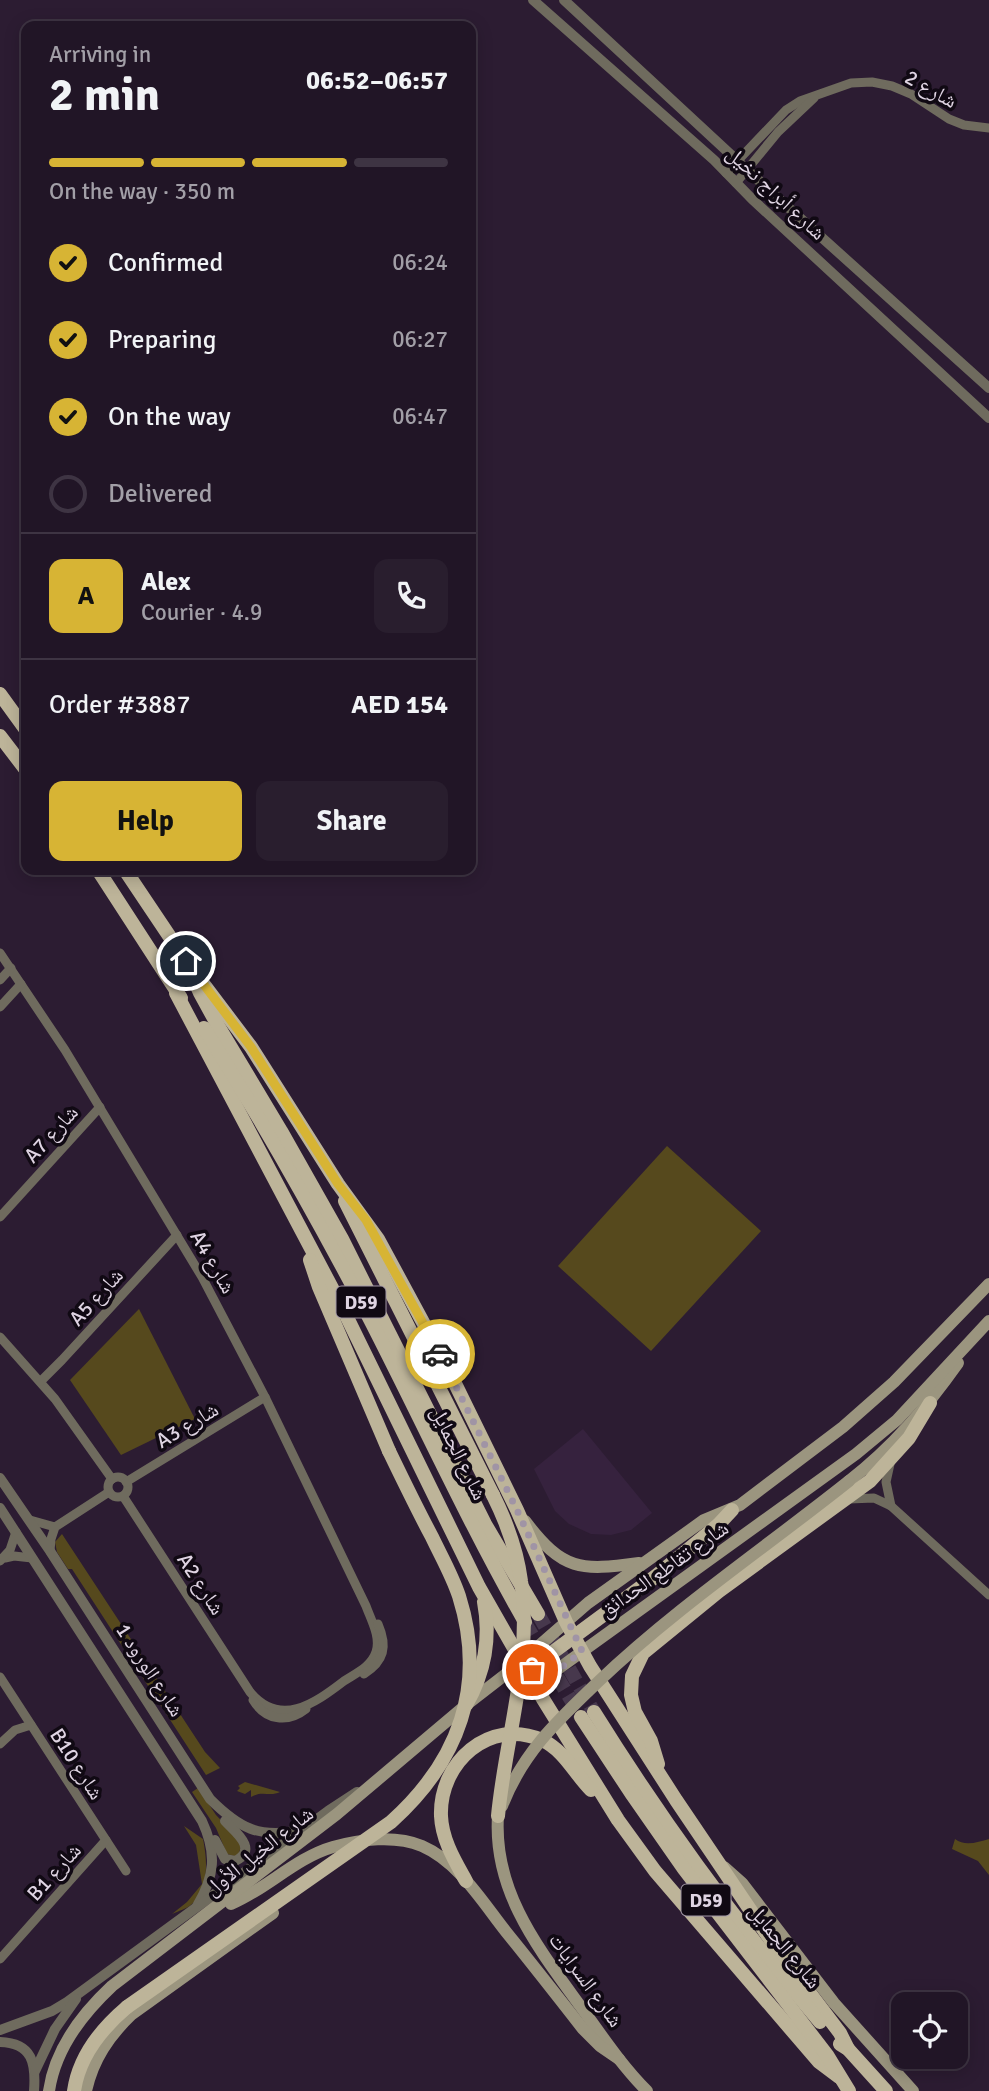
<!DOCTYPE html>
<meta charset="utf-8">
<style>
body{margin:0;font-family:Signika,"Noto Naskh Arabic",sans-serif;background:#291e2e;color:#f1f3f6;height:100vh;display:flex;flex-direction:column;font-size:26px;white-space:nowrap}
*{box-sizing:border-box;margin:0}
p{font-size:23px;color:#a29fa7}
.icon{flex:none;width:38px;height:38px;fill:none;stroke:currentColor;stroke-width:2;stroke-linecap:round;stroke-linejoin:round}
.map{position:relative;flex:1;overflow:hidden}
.sheet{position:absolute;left:21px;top:21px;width:455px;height:854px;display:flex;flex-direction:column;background:#211526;border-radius:14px;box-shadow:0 4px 18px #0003,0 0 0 2px #3e3443}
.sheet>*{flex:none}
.buttons{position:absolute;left:891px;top:1992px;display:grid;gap:14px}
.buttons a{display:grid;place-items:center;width:77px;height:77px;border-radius:14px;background:#211526;box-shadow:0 4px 18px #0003,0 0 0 2px #3e3443;font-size:35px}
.pin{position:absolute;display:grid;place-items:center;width:60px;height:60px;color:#fff;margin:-30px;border:4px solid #fff;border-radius:50%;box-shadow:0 2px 7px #0007}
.courier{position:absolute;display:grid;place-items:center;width:70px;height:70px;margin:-35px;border:5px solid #d7b434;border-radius:50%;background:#fff;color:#222;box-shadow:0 2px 9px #0007}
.headline em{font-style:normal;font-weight:800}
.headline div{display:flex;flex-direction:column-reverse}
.headline{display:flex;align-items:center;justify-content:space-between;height:119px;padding:0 28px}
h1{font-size:46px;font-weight:800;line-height:52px}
.bar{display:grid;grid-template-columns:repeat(4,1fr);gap:10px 7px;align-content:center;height:84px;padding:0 28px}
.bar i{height:9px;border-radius:5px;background:#3e3443}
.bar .current{background:#d7b434}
.bar p{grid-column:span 4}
.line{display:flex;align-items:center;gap:18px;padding:0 28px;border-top:2px solid #3e3443}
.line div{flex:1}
.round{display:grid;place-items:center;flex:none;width:74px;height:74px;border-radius:14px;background:#291e2e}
ol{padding:0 28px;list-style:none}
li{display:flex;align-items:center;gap:21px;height:77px}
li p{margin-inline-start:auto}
li .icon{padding:7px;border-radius:50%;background:#d7b434;color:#111;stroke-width:4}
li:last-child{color:#a29fa7}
li i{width:38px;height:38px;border:4px solid #3e3443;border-radius:50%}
.button{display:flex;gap:14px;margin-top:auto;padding:14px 28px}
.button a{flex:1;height:80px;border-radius:14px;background:#d7b434;color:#111;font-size:28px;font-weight:800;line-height:80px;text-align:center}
.button a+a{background:#291e2e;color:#f1f3f6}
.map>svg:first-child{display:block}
.built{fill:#36223e}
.green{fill:#56491d}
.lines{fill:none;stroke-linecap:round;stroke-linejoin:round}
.primary-tunnel{stroke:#47384d;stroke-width:14;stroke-dasharray:14 7;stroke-linecap:butt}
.minor{stroke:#6f6b5e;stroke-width:9}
.tertiary{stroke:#6f6b5e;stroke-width:10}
.secondary{stroke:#9b957f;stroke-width:12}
.primary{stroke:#bdb499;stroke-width:14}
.secondary-bridge{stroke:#9b957f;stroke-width:12}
.primary-bridge{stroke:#bdb499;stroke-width:14}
.done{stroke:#a094a5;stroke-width:7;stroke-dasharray:0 12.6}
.route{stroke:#d7b434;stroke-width:9}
.labels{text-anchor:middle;stroke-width:7;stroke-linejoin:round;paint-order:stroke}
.shield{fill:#100913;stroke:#a197a5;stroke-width:2}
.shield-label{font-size:19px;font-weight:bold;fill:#dfd4e3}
.street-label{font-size:21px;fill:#dfd4e3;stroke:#100913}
</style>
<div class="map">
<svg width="989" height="2091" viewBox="0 0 989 2091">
<rect width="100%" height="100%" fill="#2c1c32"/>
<polygon class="built" points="583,1429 652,1513 631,1530 611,1535 591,1534 569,1524 555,1511 534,1469"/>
<g class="green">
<polygon points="667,1146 761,1231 651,1351 558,1266"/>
<polygon points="139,1309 195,1419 121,1455 70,1380"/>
<polygon points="62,1534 205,1752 220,1768 206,1775 72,1569 68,1569 57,1552 55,1542"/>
<path d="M 245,1782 L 280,1792 C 270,1797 262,1790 251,1797 L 251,1790 L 245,1794 L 237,1791 L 240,1788 L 238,1786 Z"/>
<polygon points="198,1788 216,1815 242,1842 238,1857 227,1854 216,1828 192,1792"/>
<path d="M 184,1826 L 203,1839 C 207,1859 210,1888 192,1904 C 187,1909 178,1911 172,1914 L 187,1902 L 202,1884 L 196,1845 Z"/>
<path d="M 955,1839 C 965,1847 978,1842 989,1839 L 989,1875 L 978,1861 L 952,1849 Z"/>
</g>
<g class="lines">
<g class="primary-tunnel">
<polyline points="538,1614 594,1712"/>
<polyline points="525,1623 580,1715"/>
</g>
<g class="minor">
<polyline points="726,173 786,110 800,101 851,83 872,82 892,86 911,94 949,119 964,125 989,128"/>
<polyline points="736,183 778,132 814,98"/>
<path d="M 0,953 L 65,1050 L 202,1277 L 265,1397 L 366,1606 C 371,1620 381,1637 376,1652 C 371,1667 356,1673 344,1681 C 314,1704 280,1728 250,1692 L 123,1496"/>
<polyline points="0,980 11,968"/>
<polyline points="0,1007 21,984"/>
<polyline points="0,1217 100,1107"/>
<polyline points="0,1337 55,1399 112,1479"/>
<polyline points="41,1381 62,1360 177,1235"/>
<polyline points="890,1464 886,1482 891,1506"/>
<circle cx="118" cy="1487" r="10"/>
<polyline points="126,1482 265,1397"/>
<polyline points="849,1499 874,1498 891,1506 989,1595"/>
<polyline points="30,1520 55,1527"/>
<polyline points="50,1551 51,1539 55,1527 109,1492"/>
<polyline points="5,1558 14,1556 32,1558"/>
<polyline points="0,1561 10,1550 16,1532"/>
<path d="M 364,1674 C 384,1661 388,1647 378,1624"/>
<polyline points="0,1677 126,1871"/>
<path d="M 253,1700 C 265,1720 287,1724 306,1709"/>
<polyline points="0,1744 15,1730 31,1725"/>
<polyline points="0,1959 106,1840"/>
</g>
<g class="tertiary">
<polyline points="533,0 714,160 752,199 989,418"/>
<polyline points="564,0 769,190 989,388"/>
<path d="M 0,1478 L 50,1551 L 210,1799 C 239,1828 259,1839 301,1830"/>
<path d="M 0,1508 L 202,1821 C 217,1853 215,1876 197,1906"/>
<path d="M 215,1840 L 225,1859 L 235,1861 C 259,1849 235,1832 225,1821"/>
<polyline points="0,2030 52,2011 67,2002 328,1811 357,1792"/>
<path d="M 0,2042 C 33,2043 36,2064 34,2091"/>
<polyline points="35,2071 55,2029 76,1999"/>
</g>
<g class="secondary">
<path d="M 849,1481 C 893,1447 926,1408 958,1363"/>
<path d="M 525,1521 C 563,1571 580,1571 639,1563"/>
<polyline points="533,1670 544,1674 558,1669 856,1454 897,1420 989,1321"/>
<path d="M 498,1816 C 493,1892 539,1949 581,2007 C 602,2036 622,2066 647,2091"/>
<polyline points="724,1867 742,1883 834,2003 913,2091"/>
<path d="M 231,1904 C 267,1889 295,1858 333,1847 C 360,1839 396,1835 422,1846 C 459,1862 483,1903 507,1933 C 533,1965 558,1997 583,2029 L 600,2046 L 619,2059"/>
<path d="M 49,2091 C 55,2049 82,2014 112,1986 L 337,1814 L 466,1705 L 510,1671 L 588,1603 L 704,1520 L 740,1505 L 843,1427 L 894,1382 L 989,1284"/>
<path d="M 86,2091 C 93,2059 109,2036 132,2014 L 273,1913"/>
</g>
<g class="primary">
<polyline points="0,694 26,730"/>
<polyline points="0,736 26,770"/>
<polyline points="98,870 181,998"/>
<polyline points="125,870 186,961 200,993 217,1024 281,1131 342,1239 485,1524 538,1614"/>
<polyline points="186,961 251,1047 338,1184 378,1239 445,1363 517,1510 566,1622 590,1666 676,1800 778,1951 840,2033 848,2049"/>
<polyline points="176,993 342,1307 479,1587 543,1699 618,1820 655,1871 819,2062 839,2077"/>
<path d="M 204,1028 C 259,1116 311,1207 360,1300 C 416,1407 465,1517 525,1622"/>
<polyline points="345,1201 493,1495"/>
<polyline points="310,1260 319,1287 389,1451"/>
<polyline points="539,1690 541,1668 549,1655 656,1576 718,1525 732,1510"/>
<path d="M 466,1705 C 485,1672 491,1639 484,1602"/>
<path d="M 594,1712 C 662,1821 737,1924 820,2022"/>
<polyline points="581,1717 631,1793 684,1869 827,2055 849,2091"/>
<polyline points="658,1764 651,1741 635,1712 631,1695 632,1676 643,1653 719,1591 870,1481 909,1438 930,1403"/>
<path d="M 466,1881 C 455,1861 442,1840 441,1816 C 439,1763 489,1717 542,1740 C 565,1751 574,1773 591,1790"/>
<polyline points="840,2044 848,2049 886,2091"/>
<path d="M 74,2091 C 79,2056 101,2029 127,2007"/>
</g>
<path class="secondary-bridge" d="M 502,1806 C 523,1752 558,1720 599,1681 C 677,1607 765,1548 849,1481"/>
<g class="primary-bridge">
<path d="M 493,1495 C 507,1523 517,1550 521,1581 C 533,1659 505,1739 498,1816"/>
<path d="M 127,2007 L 391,1822 C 459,1761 487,1685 459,1596 C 452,1575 441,1556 432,1537 C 417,1509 403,1480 389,1451"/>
</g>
</g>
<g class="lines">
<path class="done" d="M 440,1354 L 517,1510 L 582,1651 C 567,1663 552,1680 532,1670"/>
<polyline class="route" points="186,961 251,1047 338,1184 366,1220 440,1354"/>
</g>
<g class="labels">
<g class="shield">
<rect x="336.5" y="1286.5" width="49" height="31" rx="5"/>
<rect x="681.5" y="1884.5" width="49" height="31" rx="5"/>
</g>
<g class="shield-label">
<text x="361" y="1309">D59</text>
<text x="706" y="1907">D59</text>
</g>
<g class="street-label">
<text transform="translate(931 89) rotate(29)" y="7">شارع 2</text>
<text transform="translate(776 193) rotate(43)" y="7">شارع أبراج نخيل</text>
<text transform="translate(51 1134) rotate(-48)" y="7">A7 شارع</text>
<text transform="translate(213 1262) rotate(60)" y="7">A4 شارع</text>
<text transform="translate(96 1297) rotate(-48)" y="7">A5 شارع</text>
<text transform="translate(187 1425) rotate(-31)" y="7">A3 شارع</text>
<text transform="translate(459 1453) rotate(64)" y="7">شارع الجمايل</text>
<text transform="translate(664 1569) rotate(-35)" y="7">شارع تقاطع الحدائق</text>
<text transform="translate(201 1584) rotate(57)" y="7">A2 شارع</text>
<text transform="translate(150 1670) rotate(57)" y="7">شارع الورود 1</text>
<text transform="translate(77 1764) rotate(57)" y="7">B10 شارع</text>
<text transform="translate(259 1851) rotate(-38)" y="7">شارع الخيل الأول</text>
<text transform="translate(54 1872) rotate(-48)" y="7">B1 شارع</text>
<text transform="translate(785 1946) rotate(51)" y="7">شارع الجمايل</text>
<text transform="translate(586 1980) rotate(54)" y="7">شارع السرايات</text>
</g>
</g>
</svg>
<div class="buttons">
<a><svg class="icon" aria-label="locate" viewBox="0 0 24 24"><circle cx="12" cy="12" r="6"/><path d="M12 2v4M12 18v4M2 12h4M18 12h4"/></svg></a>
</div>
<div class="pin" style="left:532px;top:1670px;background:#ea580c"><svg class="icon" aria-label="bag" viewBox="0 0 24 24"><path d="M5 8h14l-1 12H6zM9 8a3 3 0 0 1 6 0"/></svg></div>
<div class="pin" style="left:186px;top:961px;background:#1f2937"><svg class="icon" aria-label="home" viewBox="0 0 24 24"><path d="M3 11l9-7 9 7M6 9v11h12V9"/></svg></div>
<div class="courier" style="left:440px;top:1354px"><svg class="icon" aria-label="car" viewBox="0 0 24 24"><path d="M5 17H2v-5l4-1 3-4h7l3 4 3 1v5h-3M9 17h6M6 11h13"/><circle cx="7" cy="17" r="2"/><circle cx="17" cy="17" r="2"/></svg></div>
<section class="sheet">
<div class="headline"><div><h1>2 min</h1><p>Arriving in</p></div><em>06:52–06:57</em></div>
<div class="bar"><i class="current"></i><i class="current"></i><i class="current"></i><i></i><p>On the way · 350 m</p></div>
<ol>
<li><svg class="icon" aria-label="check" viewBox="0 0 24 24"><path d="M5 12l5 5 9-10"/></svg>Confirmed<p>06:24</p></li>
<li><svg class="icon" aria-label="check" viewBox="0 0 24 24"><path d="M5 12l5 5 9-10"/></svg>Preparing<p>06:27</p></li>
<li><svg class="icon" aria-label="check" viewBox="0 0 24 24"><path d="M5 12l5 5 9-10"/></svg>On the way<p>06:47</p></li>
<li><i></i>Delivered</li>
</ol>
<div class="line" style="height:126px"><b class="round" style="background:#d7b434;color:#111">A</b><div><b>Alex</b><p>Courier · 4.9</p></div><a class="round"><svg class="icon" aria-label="phone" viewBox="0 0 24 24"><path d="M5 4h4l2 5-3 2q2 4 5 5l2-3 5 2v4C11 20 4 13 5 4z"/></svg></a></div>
<div class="line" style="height:91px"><div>Order #3887</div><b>AED 154</b></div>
<div class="button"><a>Help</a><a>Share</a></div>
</section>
</div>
